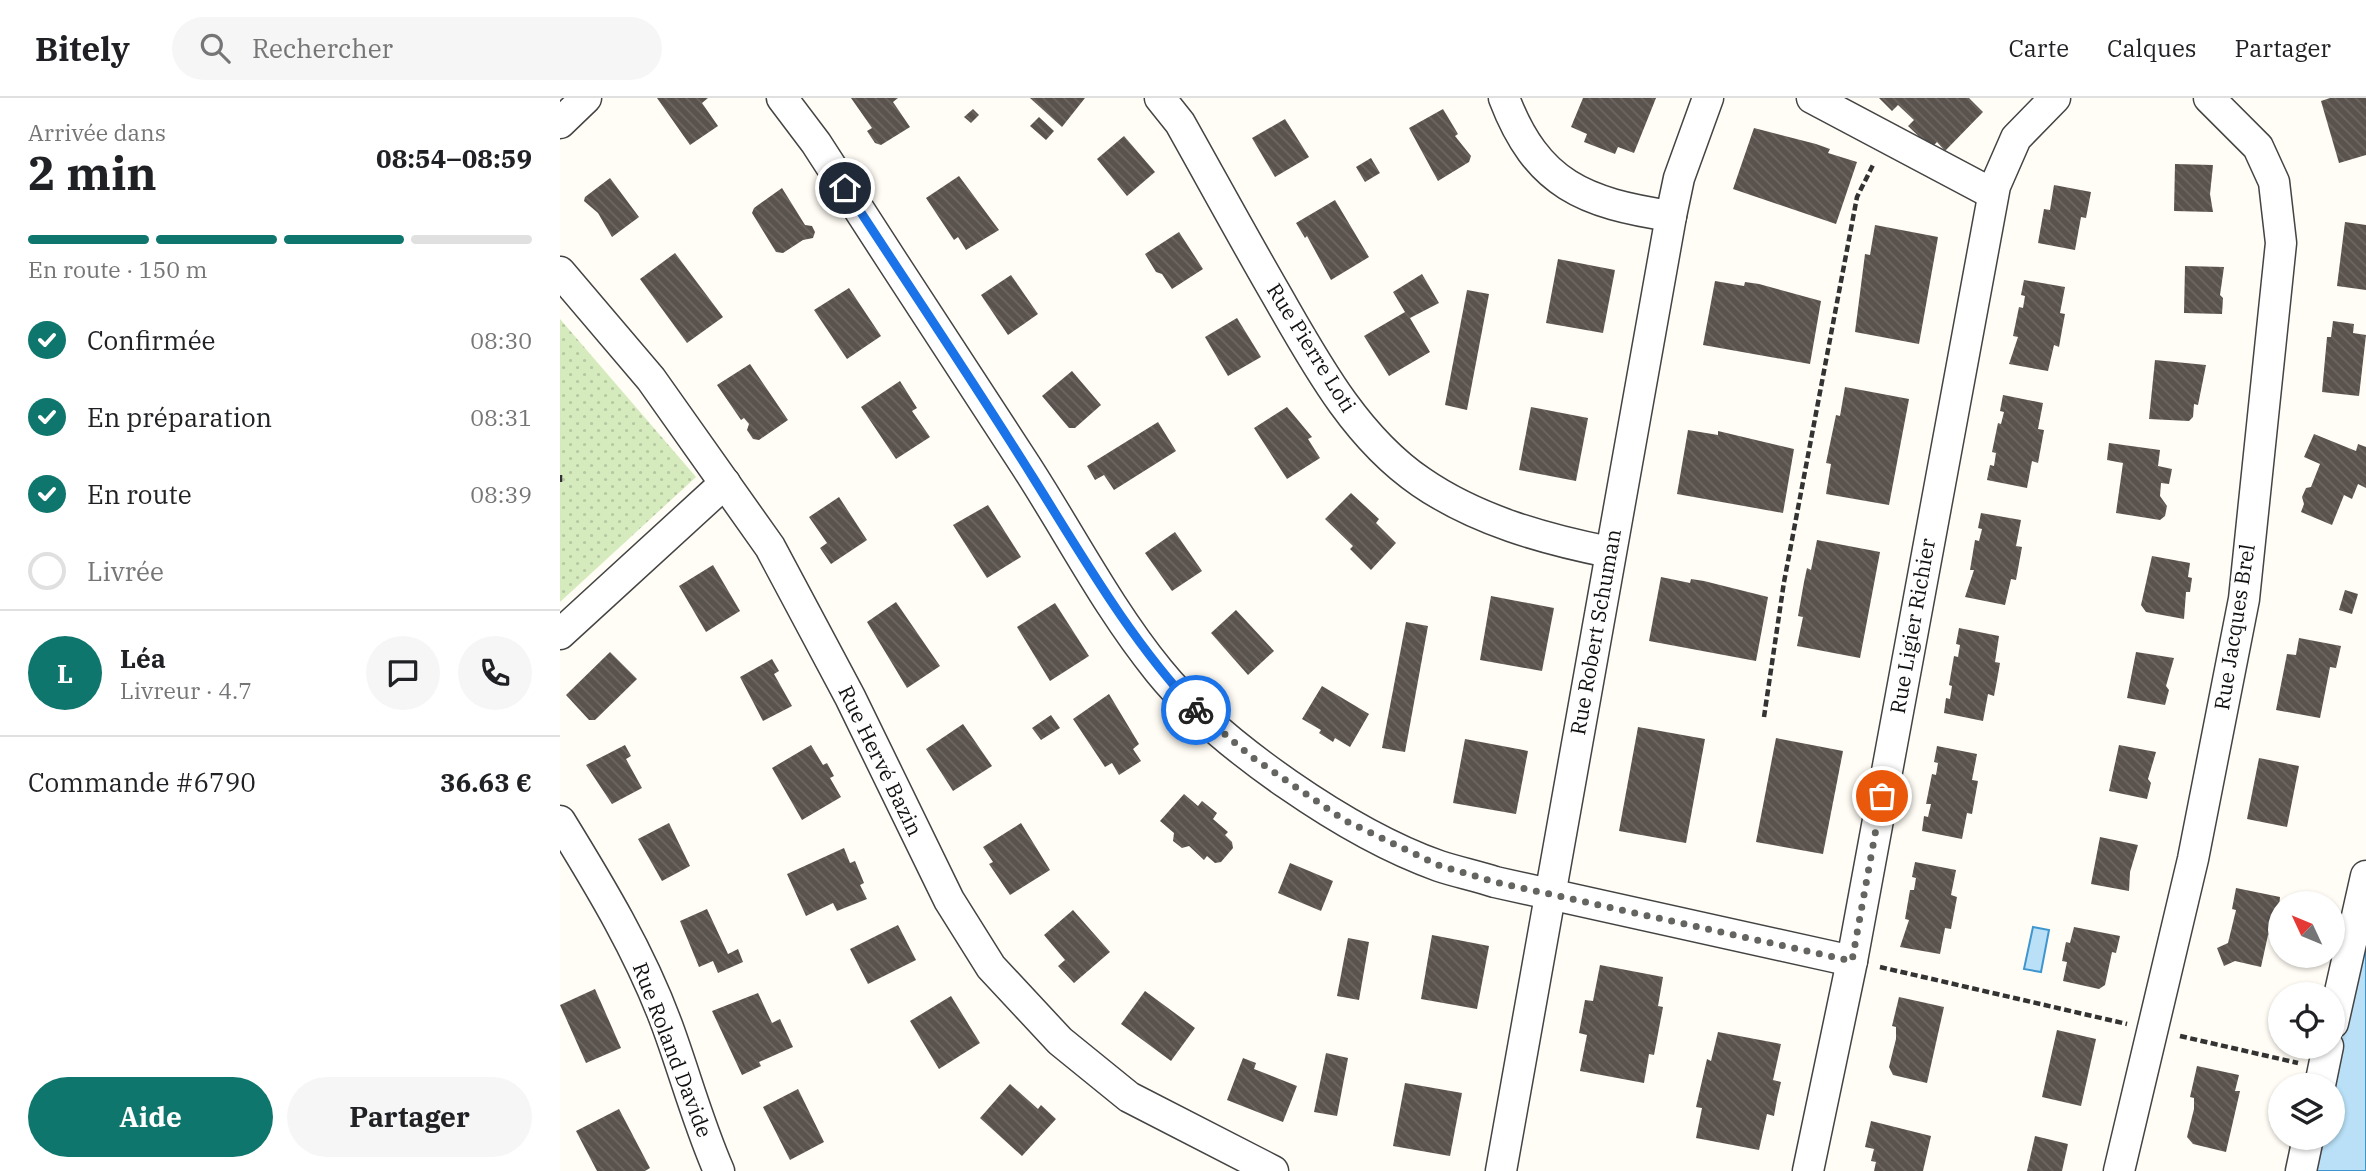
<!DOCTYPE html>
<html lang="fr">
<meta charset="utf-8">
<style>
body{margin:0;font-family:"IBM Plex Serif",serif;background:#f6f6f6;color:#202124;height:100vh;display:flex;flex-direction:column;font-size:26px;white-space:nowrap}
*{box-sizing:border-box;margin:0}
p{font-size:23px;color:#757577}
.icon{flex:none;width:38px;height:38px;fill:none;stroke:currentColor;stroke-width:2;stroke-linecap:round;stroke-linejoin:round}
.map{position:relative;flex:1;overflow:hidden}
.details{display:flex;flex-direction:column;background:#fff;width:560px}
.details>*{flex:none}
.needle{width:46px;rotate:314deg}
.fabs{position:absolute;left:1708px;top:793px;display:grid;gap:14px}
.fabs a{display:grid;place-items:center;width:77px;height:77px;border-radius:50%;background:#fff;box-shadow:0 2px 5px #0004;font-size:35px}
.pin{position:absolute;display:grid;place-items:center;width:60px;height:60px;color:#fff;margin:-30px;border:4px solid #fff;border-radius:50%;box-shadow:0 2px 7px #0007}
.courier{position:absolute;display:grid;place-items:center;width:70px;height:70px;margin:-35px;border:5px solid #1a73e8;border-radius:50%;background:#fff;color:#222;box-shadow:0 2px 9px #0007}
.summary em{font-style:normal;font-weight:800}
.summary div{display:flex;flex-direction:column-reverse}
.summary{display:flex;align-items:center;justify-content:space-between;height:119px;padding:0 28px}
h1{font-size:46px;font-weight:800;line-height:52px}
.bar{display:grid;grid-template-columns:repeat(4,1fr);gap:10px 7px;align-content:center;height:84px;padding:0 28px}
.bar i{height:9px;border-radius:5px;background:#e0e0e0}
.bar .on{background:#0f766e}
.bar p{grid-column:span 4}
.line{display:flex;align-items:center;gap:18px;padding:0 28px;border-top:2px solid #e0e0e0}
.line div{flex:1}
.round{display:grid;place-items:center;flex:none;width:74px;height:74px;border-radius:37px;background:#f6f6f6}
ol{padding:0 28px;list-style:none}
li{display:flex;align-items:center;gap:21px;height:77px}
li p{margin-inline-start:auto}
li .icon{padding:7px;border-radius:50%;background:#0f766e;color:#fff;stroke-width:4}
li:last-child{color:#757577}
li i{width:38px;height:38px;border:4px solid #e0e0e0;border-radius:50%}
.cta{display:flex;gap:14px;margin-top:auto;padding:14px 28px}
.cta a{flex:1;height:80px;border-radius:42px;background:#0f766e;color:#fff;font-size:28px;font-weight:800;line-height:80px;text-align:center}
.cta a+a{background:#f6f6f6;color:#202124}
header{display:flex;align-items:center;gap:42px;box-sizing:border-box;height:98px;padding:0 35px;background:#fff;border-bottom:2px solid #e0e0e0}
header strong{font-size:33px}
nav{display:flex;gap:38px;margin-inline-start:auto;font-size:24px}
.search{width:490px;height:63px;background:#f6f6f6;display:flex;align-items:center;gap:18px;box-sizing:border-box;padding:0 24px;border-radius:38px;color:#757577;font-size:26px}
main{display:flex;flex:1;min-height:0}
.map>svg:first-child{display:block}
.park{fill:url(#park-dots)}
.water{fill:#b9e0f7;stroke:#3f96cf;stroke-width:2}
.building{fill:url(#building-back-hatch)}
.lines{fill:none;stroke-linecap:round;stroke-linejoin:round}
.minor-casing{stroke:#444;stroke-width:33}
.path{stroke:#333;stroke-width:4.5;stroke-dasharray:7 3.5;stroke-linecap:butt}
.minor{stroke:#fff;stroke-width:30}
.done{stroke:#646461;stroke-width:7;stroke-dasharray:0 12.6}
.route{stroke:#1a73e8;stroke-width:9}
.labels{text-anchor:middle;stroke-width:7;stroke-linejoin:round;paint-order:stroke}
.street-label{font-size:21px;fill:#111;stroke:#fff}
</style>
<header>
<strong>Bitely</strong>
<div class="search"><svg class="icon" aria-label="search" viewBox="0 0 24 24"><circle cx="10" cy="10" r="6"/><path d="M15 15l6 6"/></svg>Rechercher</div>
<nav><a>Carte</a><a>Calques</a><a>Partager</a></nav>
</header>
<main>
<section class="details">
<div class="summary"><div><h1>2 min</h1><p>Arrivée dans</p></div><em>08:54–08:59</em></div>
<div class="bar"><i class="on"></i><i class="on"></i><i class="on"></i><i></i><p>En route · 150 m</p></div>
<ol>
<li><svg class="icon" aria-label="check" viewBox="0 0 24 24"><path d="M5 12l5 5 9-10"/></svg>Confirmée<p>08:30</p></li>
<li><svg class="icon" aria-label="check" viewBox="0 0 24 24"><path d="M5 12l5 5 9-10"/></svg>En préparation<p>08:31</p></li>
<li><svg class="icon" aria-label="check" viewBox="0 0 24 24"><path d="M5 12l5 5 9-10"/></svg>En route<p>08:39</p></li>
<li><i></i>Livrée</li>
</ol>
<div class="line" style="height:126px"><b class="round" style="background:#0f766e;color:#fff">L</b><div><b>Léa</b><p>Livreur · 4.7</p></div><a class="round"><svg class="icon" aria-label="chat" viewBox="0 0 24 24"><path d="M4 5h16v11H9l-5 4z"/></svg></a><a class="round"><svg class="icon" aria-label="phone" viewBox="0 0 24 24"><path d="M5 4h4l2 5-3 2q2 4 5 5l2-3 5 2v4C11 20 4 13 5 4z"/></svg></a></div>
<div class="line" style="height:91px"><div>Commande #6790</div><b>36.63 €</b></div>
<div class="cta"><a>Aide</a><a>Partager</a></div>
</section>
<div class="map">
<svg width="1806" height="1073" viewBox="0 0 1806 1073">
<defs>
<pattern id="park-dots" width="8" height="8" patternUnits="userSpaceOnUse" patternTransform="scale(1.75)"><rect width="8" height="8" fill="#d5ebbd"/><path d="M2 2h.1M6 6h.1" fill="none" stroke="#b6c8a1" stroke-width="1.8" stroke-linecap="round"/></pattern>
<pattern id="building-back-hatch" width="6" height="6" patternUnits="userSpaceOnUse" patternTransform="scale(1.75)"><rect width="6" height="6" fill="#5a524d"/><path d="M-1 5l2 2M0 0l6 6M5-1l2 2" fill="none" stroke="#6d6662"/></pattern>
</defs>
<rect width="100%" height="100%" fill="#fffdf5"/>
<polygon class="park" points="0,221 136,379 0,504"/>
<g class="water">
<polygon points="1806,816 1806,1073 1754,1073 1759,1040 1773,1040 1773,987 1767,987"/>
<polygon points="1473,829 1489,832 1481,874 1464,871"/>
</g>
<g class="building">
<polygon points="97,0 148,0 142,5 158,28 130,47"/>
<polygon points="291,0 338,0 333,4 350,29 321,47 315,45 307,33 312,30"/>
<polygon points="470,0 525,0 502,29"/>
<polygon points="1023,0 1096,0 1074,55 1058,49 1055,56 1024,44 1027,36 1011,29"/>
<polygon points="1319,0 1409,0 1423,14 1385,53 1377,44 1371,50 1348,28 1354,22 1338,7 1332,13"/>
<polygon points="1770,0 1806,0 1806,57 1779,65 1761,3"/>
<polygon points="413,11 419,17 411,25 404,19"/>
<polygon points="883,11 898,36 895,38 911,58 909,64 878,83 849,30"/>
<polygon points="479,19 494,33 486,42 470,28"/>
<polygon points="725,21 749,59 715,79 692,40"/>
<polygon points="1194,30 1256,46 1270,51 1268,55 1297,64 1276,126 1173,91"/>
<polygon points="564,38 595,74 567,98 537,61"/>
<polygon points="811,60 820,75 805,84 796,69"/>
<polygon points="1615,66 1653,67 1650,96 1653,114 1614,113"/>
<polygon points="399,78 439,132 406,152 398,139 394,142 366,100"/>
<polygon points="50,80 79,119 52,139 38,115 24,103 25,99"/>
<polygon points="1494,87 1531,94 1526,120 1521,119 1515,152 1478,145 1484,111 1490,112"/>
<polygon points="222,90 245,127 252,128 255,134 253,140 243,142 223,155 216,154 192,115 194,110"/>
<polygon points="775,102 809,159 771,182 747,138 745,140 736,125"/>
<polygon points="1785,124 1806,127 1806,192 1777,188"/>
<polygon points="1315,127 1378,139 1359,246 1295,234 1305,156 1310,157"/>
<polygon points="619,134 643,171 612,191 602,176 596,174 585,156"/>
<polygon points="115,155 163,219 127,245 80,181"/>
<polygon points="998,161 1055,172 1043,235 986,225"/>
<polygon points="1625,168 1664,169 1660,197 1663,200 1662,216 1624,215"/>
<polygon points="862,176 879,205 850,220 870,254 829,278 804,238 845,214 833,194"/>
<polygon points="451,177 478,216 448,237 421,197"/>
<polygon points="1464,182 1505,189 1500,215 1505,216 1502,232 1499,249 1494,247 1488,273 1449,266 1458,239 1453,238 1459,209 1463,210 1465,198 1461,197"/>
<polygon points="1155,183 1184,188 1185,184 1199,186 1261,203 1250,266 1143,247"/>
<polygon points="289,190 321,238 287,261 254,212"/>
<polygon points="907,192 929,196 907,312 885,307"/>
<polygon points="677,220 701,259 668,278 645,239"/>
<polygon points="1773,223 1794,226 1793,235 1806,237 1799,298 1762,294 1767,239 1771,239"/>
<polygon points="1595,262 1646,267 1638,307 1634,306 1633,319 1629,323 1589,321"/>
<polygon points="190,266 228,322 199,342 193,341 187,332 189,326 184,320 181,322 157,287"/>
<polygon points="512,273 541,307 515,330 509,330 482,298"/>
<polygon points="340,283 357,310 352,313 370,339 336,361 301,309"/>
<polygon points="1285,289 1349,301 1329,407 1266,396 1271,366 1266,365 1276,317 1280,318"/>
<polygon points="1443,297 1483,305 1478,331 1484,332 1478,365 1472,363 1467,390 1427,382 1430,367 1434,368 1436,355 1432,354 1438,325 1441,326 1444,314 1440,313"/>
<polygon points="727,309 752,339 748,341 760,360 727,381 694,330"/>
<polygon points="971,309 1028,320 1016,383 959,372"/>
<polygon points="598,324 616,353 554,392 544,377 535,382 527,368"/>
<polygon points="1128,332 1158,337 1158,333 1234,351 1223,415 1117,396"/>
<polygon points="1754,336 1796,353 1798,346 1806,349 1806,390 1798,386 1792,401 1784,397 1772,427 1741,414 1744,406 1742,399 1746,390 1751,389 1760,366 1744,359"/>
<polygon points="1549,345 1600,352 1598,368 1612,371 1609,386 1601,385 1600,398 1607,408 1605,418 1600,422 1556,415 1563,365 1547,362"/>
<polygon points="791,395 819,421 816,425 836,445 811,472 790,451 793,448 765,421"/>
<polygon points="279,399 307,442 271,466 260,450 267,445 249,419"/>
<polygon points="428,407 461,459 427,480 393,427"/>
<polygon points="1421,415 1461,422 1456,448 1462,449 1456,482 1451,481 1445,507 1405,499 1414,472 1410,472 1415,442 1419,443 1422,431 1418,430"/>
<polygon points="615,434 642,473 612,493 585,455"/>
<polygon points="1257,442 1320,454 1300,560 1237,548 1243,519 1238,518 1244,484 1247,470 1251,472"/>
<polygon points="1592,458 1630,465 1628,479 1632,480 1630,494 1626,494 1624,521 1586,514 1581,507"/>
<polygon points="153,467 180,513 146,534 119,488"/>
<polygon points="1101,479 1130,485 1131,481 1144,483 1208,499 1196,563 1089,543"/>
<polygon points="1785,492 1798,496 1792,516 1779,512"/>
<polygon points="931,498 994,510 982,573 920,562"/>
<polygon points="336,504 380,568 347,590 307,524"/>
<polygon points="495,505 529,558 490,583 457,529"/>
<polygon points="676,512 714,553 688,577 651,535"/>
<polygon points="846,524 868,528 845,654 822,650"/>
<polygon points="1399,530 1439,538 1435,564 1440,565 1437,582 1434,598 1428,596 1423,623 1384,615 1386,600 1390,601 1392,588 1389,587 1394,558 1398,559 1400,547 1396,546"/>
<polygon points="1739,540 1781,548 1776,570 1770,569 1760,620 1716,612 1727,556 1736,557"/>
<polygon points="50,554 77,581 35,622 29,622 6,597"/>
<polygon points="1576,554 1614,560 1606,588 1609,592 1605,607 1567,600"/>
<polygon points="212,561 219,573 214,576 232,608 203,623 180,579"/>
<polygon points="762,588 809,616 790,649 775,640 773,644 759,635 761,632 742,621"/>
<polygon points="549,596 579,646 573,651 581,663 559,677 552,665 545,669 513,621"/>
<polygon points="491,617 500,630 481,642 472,630"/>
<polygon points="403,626 432,668 393,693 366,651"/>
<polygon points="1078,629 1145,641 1126,745 1059,733"/>
<polygon points="1216,640 1283,653 1263,756 1196,744"/>
<polygon points="905,641 968,653 956,716 893,705"/>
<polygon points="65,647 71,658 66,661 82,690 52,706 26,667"/>
<polygon points="251,647 263,667 267,665 274,678 270,680 281,699 242,722 212,670"/>
<polygon points="1559,647 1596,654 1588,681 1591,685 1587,701 1549,693"/>
<polygon points="1377,648 1417,656 1412,682 1418,683 1412,716 1407,715 1402,741 1362,733 1364,718 1368,719 1371,706 1366,706 1372,676 1376,677 1378,665 1374,664"/>
<polygon points="1699,660 1739,668 1727,729 1687,721"/>
<polygon points="624,696 638,708 642,703 657,715 653,721 668,734 665,737 672,744 673,750 661,764 655,765 647,758 644,762 629,748 622,750 613,743 614,735 600,723"/>
<polygon points="109,725 130,768 102,783 78,741"/>
<polygon points="461,725 490,772 450,797 429,766 433,764 423,749"/>
<polygon points="1540,739 1578,747 1570,774 1569,793 1531,786"/>
<polygon points="284,750 290,765 295,763 304,785 300,787 307,801 277,813 273,805 246,818 227,776"/>
<polygon points="1355,764 1396,772 1391,797 1397,799 1391,831 1385,830 1380,856 1340,849 1349,822 1345,821 1350,792 1354,792 1356,780 1352,779"/>
<polygon points="730,765 773,783 761,813 718,795"/>
<polygon points="1676,790 1720,799 1716,839 1708,837 1701,869 1675,863 1664,868 1657,850 1668,845 1676,812 1672,811"/>
<polygon points="1728,799 1749,804 1749,805 1726,805"/>
<polygon points="147,811 168,856 178,851 183,864 158,875 153,863 139,869 120,823"/>
<polygon points="513,812 550,854 514,885 498,868 505,862 484,837"/>
<polygon points="338,827 356,862 308,886 290,851"/>
<polygon points="1514,829 1560,838 1556,855 1552,854 1545,887 1539,891 1503,883 1507,864 1502,863 1506,844 1510,845"/>
<polygon points="872,837 929,848 917,911 861,901"/>
<polygon points="788,840 809,844 799,902 777,898"/>
<polygon points="1040,867 1103,879 1098,908 1103,909 1094,957 1089,956 1084,985 1020,973 1027,937 1019,935 1025,902 1033,903"/>
<polygon points="35,891 61,950 26,965 0,907"/>
<polygon points="585,893 635,930 611,963 561,926"/>
<polygon points="198,895 212,925 220,921 233,949 199,964 201,968 182,977 152,913"/>
<polygon points="391,898 420,945 379,971 350,923"/>
<polygon points="1339,899 1384,909 1367,985 1333,977 1329,969 1336,941 1336,929 1332,928"/>
<polygon points="1497,932 1536,941 1521,1008 1482,999"/>
<polygon points="1158,934 1221,946 1213,982 1221,984 1217,1001 1214,1018 1207,1016 1199,1052 1136,1040 1142,1010 1136,1009 1147,961 1151,963"/>
<polygon points="766,955 788,960 777,1018 754,1014"/>
<polygon points="683,960 696,965 694,971 737,988 723,1024 667,1002"/>
<polygon points="1637,968 1679,977 1675,993 1680,993 1666,1054 1633,1046 1627,1039 1634,1011 1634,1000 1630,999"/>
<polygon points="845,985 902,995 890,1058 833,1048"/>
<polygon points="450,986 478,1011 481,1007 496,1021 462,1058 420,1020"/>
<polygon points="238,991 264,1044 230,1062 203,1009"/>
<polygon points="59,1011 90,1070 85,1073 37,1073 16,1033"/>
<polygon points="1311,1023 1371,1038 1363,1073 1314,1073 1316,1064 1311,1063 1314,1051 1305,1049"/>
<polygon points="1475,1038 1508,1046 1502,1073 1467,1073"/>
</g>
<g class="lines">
<defs>
<g id="minor">
<path d="M 222,0 L 256,45 C 325,152 394,258 464,365 C 509,434 547,509 599,573 C 659,647 789,736 879,768 C 897,774 917,778 935,784 L 1292,863"/>
<path d="M 600,0 L 620,25 C 652,82 683,139 716,196 C 755,264 795,339 861,384 C 916,422 984,441 1049,454"/>
<path d="M 944,0 C 977,87 1025,105 1111,118"/>
<polyline points="1252,0 1433,96"/>
<polyline points="0,25 26,0"/>
<polyline points="0,174 91,281 210,449 290,599 389,802 431,869 500,943 569,999 713,1073"/>
<polyline points="0,536 165,385"/>
<path d="M 0,723 C 40,788 80,854 107,927 C 125,976 138,1025 159,1073"/>
<polyline points="1773,925 1806,778"/>
<polyline points="1760,987 1768,948"/>
<polyline points="941,1073 1111,118 1119,80 1148,0"/>
<polyline points="1248,1073 1292,863 1435,88 1456,40 1495,0"/>
<polyline points="1559,1073 1633,761 1684,501 1721,145 1714,84 1698,49 1649,0"/>
<polyline points="1741,1073 1748,1040"/>
</g>
</defs>
<use href="#minor" class="minor-casing"/>
<g class="path">
<polyline points="0,377 0,386"/>
<polyline points="1204,619 1224,484 1297,99 1314,65"/>
<polyline points="1320,869 1567,926"/>
<polyline points="1620,938 1738,965"/>
</g>
<use href="#minor" class="minor"/>
</g>
<g class="lines">
<polyline class="done" points="636,612 692,659 784,722 878,767 935,784 1292,863 1322,698"/>
<path class="route" d="M 285,90 C 348,187 413,283 474,381 C 524,461 571,543 636,612"/>
</g>
<g class="labels">
<g class="street-label">
<text transform="translate(751 250) rotate(58)" y="7">Rue Pierre Loti</text>
<text transform="translate(1353 528) rotate(-80)" y="7">Rue Ligier Richier</text>
<text transform="translate(1675 529) rotate(-81)" y="7">Rue Jacques Brel</text>
<text transform="translate(1036 534) rotate(-80)" y="7">Rue Robert Schuman</text>
<text transform="translate(320 663) rotate(64)" y="7">Rue Hervé Bazin</text>
<text transform="translate(112 952) rotate(69)" y="7">Rue Roland Davide</text>
</g>
</g>
</svg>
<div class="fabs">
<a><svg class="needle" viewBox="-14 -14 28 28"><path d="M0-13l5 13h-10z" fill="#e53935"/><path d="M0 13l5-13h-10z" fill="#757577"/></svg></a>
<a><svg class="icon" aria-label="locate" viewBox="0 0 24 24"><circle cx="12" cy="12" r="6"/><path d="M12 2v4M12 18v4M2 12h4M18 12h4"/></svg></a>
<a><svg class="icon" aria-label="layers" viewBox="0 0 24 24"><path d="M12 4l9 5-9 5-9-5zM3 14l9 5 9-5"/></svg></a>
</div>
<div class="pin" style="left:1322px;top:698px;background:#ea580c"><svg class="icon" aria-label="bag" viewBox="0 0 24 24"><path d="M5 8h14l-1 12H6zM9 8a3 3 0 0 1 6 0"/></svg></div>
<div class="pin" style="left:285px;top:90px;background:#1f2937"><svg class="icon" aria-label="home" viewBox="0 0 24 24"><path d="M3 11l9-7 9 7M6 9v11h12V9"/></svg></div>
<div class="courier" style="left:636px;top:612px"><svg class="icon" aria-label="bike" viewBox="0 0 24 24"><circle cx="6" cy="16" r="4"/><circle cx="18" cy="16" r="4"/><path d="M6 16l4-8h5l3 8M10 8l3 8H6M13 5h3"/></svg></div>
</div>
</main>
